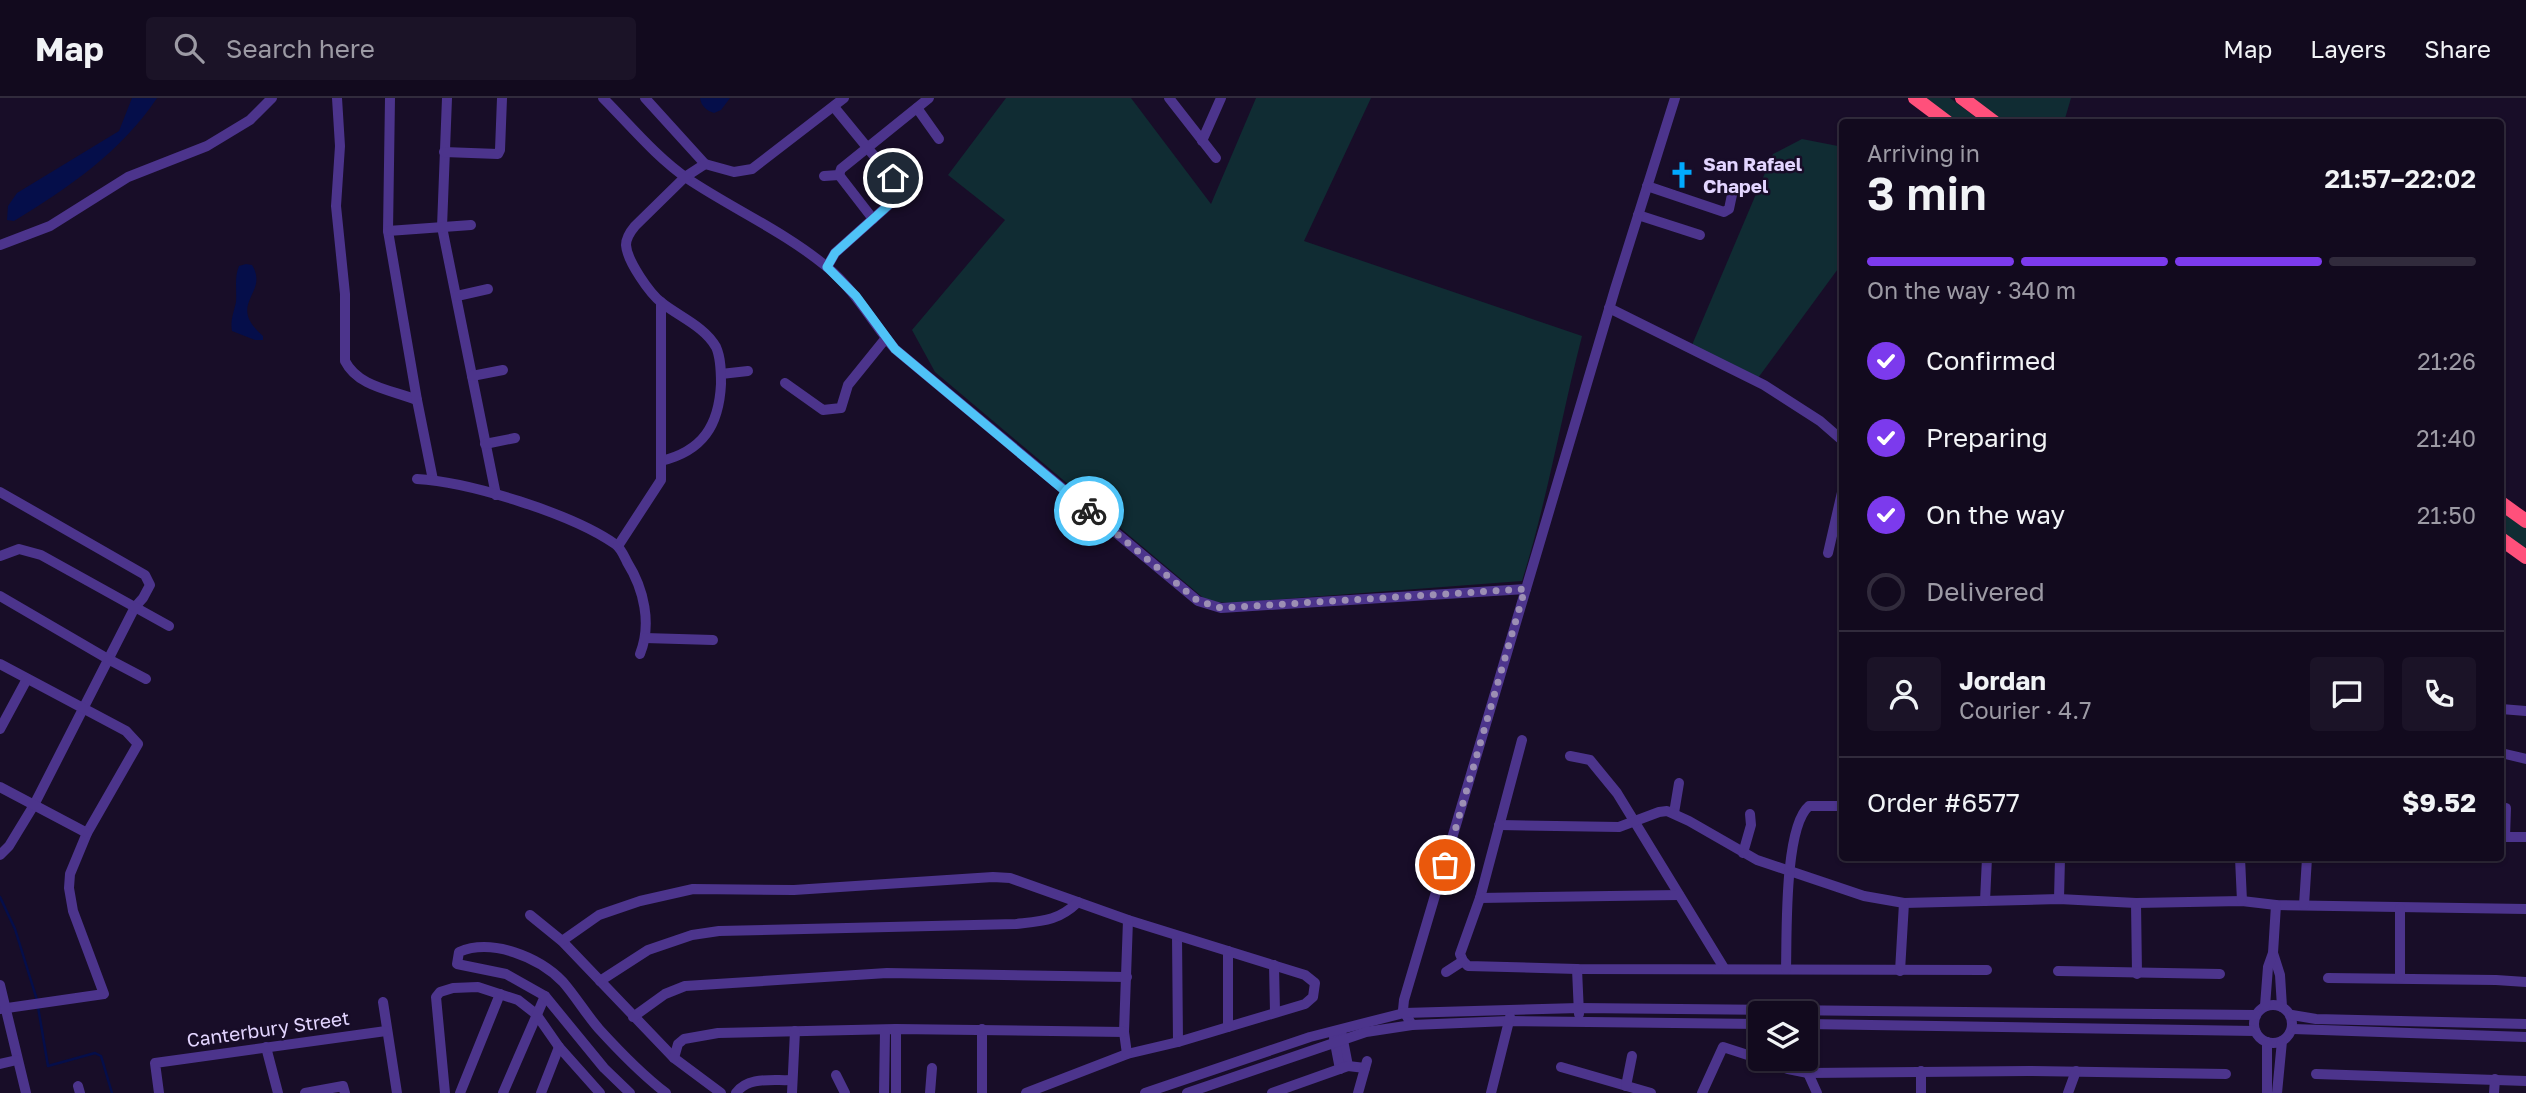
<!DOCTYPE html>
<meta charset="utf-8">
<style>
body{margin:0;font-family:"Golos Text",sans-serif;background:#1b1327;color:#f1f3f6;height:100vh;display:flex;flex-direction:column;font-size:26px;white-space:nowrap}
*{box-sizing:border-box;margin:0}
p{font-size:23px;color:#9c9aa4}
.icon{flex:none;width:38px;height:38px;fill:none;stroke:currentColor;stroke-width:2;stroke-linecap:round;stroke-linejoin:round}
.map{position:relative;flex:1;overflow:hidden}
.details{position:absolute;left:1839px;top:21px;width:665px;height:742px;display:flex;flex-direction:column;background:#120a1e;border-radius:7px;box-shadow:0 2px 5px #0004,0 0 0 2px #312b3c}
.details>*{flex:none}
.tools{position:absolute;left:1748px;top:903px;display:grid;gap:14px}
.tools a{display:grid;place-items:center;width:70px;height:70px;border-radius:7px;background:#120a1e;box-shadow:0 2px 5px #0004,0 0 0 2px #312b3c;font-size:35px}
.pin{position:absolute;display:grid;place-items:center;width:60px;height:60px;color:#fff;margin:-30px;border:4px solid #fff;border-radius:50%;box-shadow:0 2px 7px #0007}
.courier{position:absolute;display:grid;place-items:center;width:70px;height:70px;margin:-35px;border:5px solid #4fc3f7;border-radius:50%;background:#fff;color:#222;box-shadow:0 2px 9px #0007}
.headline em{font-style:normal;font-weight:600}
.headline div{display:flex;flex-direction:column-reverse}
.headline{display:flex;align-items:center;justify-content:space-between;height:119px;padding:0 28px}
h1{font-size:46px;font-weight:600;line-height:52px}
.bar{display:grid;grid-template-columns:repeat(4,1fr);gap:10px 7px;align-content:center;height:84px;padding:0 28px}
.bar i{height:9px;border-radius:5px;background:#312b3c}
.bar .on{background:#7c3aed}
.bar p{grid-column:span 4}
.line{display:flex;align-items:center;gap:18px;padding:0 28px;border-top:2px solid #312b3c}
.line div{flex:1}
.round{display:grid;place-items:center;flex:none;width:74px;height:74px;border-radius:7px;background:#1b1327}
ol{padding:0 28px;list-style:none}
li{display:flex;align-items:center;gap:21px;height:77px}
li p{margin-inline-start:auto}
li .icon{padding:7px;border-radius:50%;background:#7c3aed;color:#fff;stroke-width:4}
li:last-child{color:#9c9aa4}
li i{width:38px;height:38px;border:4px solid #312b3c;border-radius:50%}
header{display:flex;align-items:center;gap:42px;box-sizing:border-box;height:98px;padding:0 35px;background:#120a1e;border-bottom:2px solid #312b3c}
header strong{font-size:33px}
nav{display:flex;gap:38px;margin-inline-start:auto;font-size:24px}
.search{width:490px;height:63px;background:#1b1327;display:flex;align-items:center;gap:18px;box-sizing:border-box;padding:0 24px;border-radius:7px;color:#9c9aa4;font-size:26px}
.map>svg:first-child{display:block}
.green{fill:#102c33}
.water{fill:#050e4a}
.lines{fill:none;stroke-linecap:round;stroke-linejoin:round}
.stream{stroke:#050e4a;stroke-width:2.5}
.minor{stroke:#4c348c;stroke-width:10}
.highway{stroke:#ff507b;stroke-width:14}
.done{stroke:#9c8fb4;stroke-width:7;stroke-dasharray:0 12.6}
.route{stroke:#4fc3f7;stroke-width:9}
.labels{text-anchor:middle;stroke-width:5;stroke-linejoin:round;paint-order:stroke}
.poi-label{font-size:19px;font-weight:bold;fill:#e3d5ff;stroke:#180d28;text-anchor:start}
.street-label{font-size:19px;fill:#e3d5ff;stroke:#180d28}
</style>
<header>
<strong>Map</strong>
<div class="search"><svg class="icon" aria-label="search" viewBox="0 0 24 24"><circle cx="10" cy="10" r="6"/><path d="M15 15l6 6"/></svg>Search here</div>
<nav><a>Map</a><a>Layers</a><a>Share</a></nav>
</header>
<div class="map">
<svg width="2526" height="995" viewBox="0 0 2526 995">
<rect width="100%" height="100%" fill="#180d28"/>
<g class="green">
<path d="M 1006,0 L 1131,0 L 1211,106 L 1256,0 L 1371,0 L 1304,143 L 1582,238 C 1561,320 1547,403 1522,483 L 1230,505 L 1207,503 L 935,274 L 912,232 L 1005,122 L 948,77 Z"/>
<polygon points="1921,0 1950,0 1982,24 1953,24"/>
<polygon points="1965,0 2071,0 2064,24 1999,24"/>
<polygon points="1802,41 1843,49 1843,164 1758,280 1692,247 1773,56"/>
<polygon points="2501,410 2526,429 2526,452 2501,433"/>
</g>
<g class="water">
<path d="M 132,0 L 157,0 C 121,54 68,90 14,123 L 7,122 L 8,108 L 17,95 L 119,33 Z"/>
<path d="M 700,0 L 730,0 L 721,12 L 714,15 C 707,13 701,8 700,0 Z"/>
<path d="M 246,166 L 252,167 C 270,196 225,205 263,238 L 263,242 L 255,242 L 232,233 C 230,222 234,214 236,204 C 237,192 234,180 239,168 Z"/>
</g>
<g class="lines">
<g class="stream">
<polyline points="0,799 15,831 37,902"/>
<polyline points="38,909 48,968 95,955 101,958 112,995"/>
</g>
<g class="minor">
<path d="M 337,0 L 340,48 L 336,108 L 345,196 L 345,263 C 358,289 392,292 417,302"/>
<polyline points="390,0 388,133 417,302 433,382"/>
<polyline points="447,0 442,129 496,397"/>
<path d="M 603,0 C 630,27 656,59 688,81 C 733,111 785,134 827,169 C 855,192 872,224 895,251 L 1198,503 L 1221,510 L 1526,491"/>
<polyline points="645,0 705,66 734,74 752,71 844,0"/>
<polyline points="1169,0 1216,60"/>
<polyline points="917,10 939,41"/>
<polyline points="1202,43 1221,0"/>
<polyline points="444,54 498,56 500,52 502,0"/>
<polyline points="839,77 873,121"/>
<polyline points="824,78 839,77 841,71 929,0"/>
<polyline points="1647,88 1724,114 1729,111 1733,92"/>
<polyline points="1638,117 1700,137"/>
<polyline points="388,133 471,127"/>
<polyline points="0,147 50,128 128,79 207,48 250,22 272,0"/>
<polyline points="827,169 835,155 892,104 898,95 898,87 834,9"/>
<polyline points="457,198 488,191"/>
<polyline points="1609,210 1764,287 1820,323 1843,343"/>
<polyline points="721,276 748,273"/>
<polyline points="472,278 503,272"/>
<polyline points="785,285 823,312 841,310 848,287 886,240"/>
<polyline points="485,346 515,340"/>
<path d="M 661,363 C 703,353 719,327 721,286 C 721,274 721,260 716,249 C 705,229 680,219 662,205 C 650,196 627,163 626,147 C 626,140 630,134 635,128 L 685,79 L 705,66"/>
<path d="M 417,381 C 470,384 572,416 615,446 C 621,450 624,458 627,464 C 644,491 652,526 640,556"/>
<polyline points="0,394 145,477 150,487 143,500 135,509 34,707 9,748 0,757"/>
<polyline points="618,448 661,382 661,204"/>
<polyline points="1828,455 1843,390"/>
<polyline points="0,458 19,451 41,457 169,528"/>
<polyline points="0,498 108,561 146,581"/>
<polyline points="645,540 713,542"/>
<polyline points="0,566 126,633 138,646 87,735 70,776 69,790 73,813 104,896 0,911"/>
<polyline points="2501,611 2526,613"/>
<polyline points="0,631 27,581"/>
<polyline points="1522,642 1480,800 1460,856 1463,863 1468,868 1577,871 1987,872"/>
<polyline points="2501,655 2526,661"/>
<polyline points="1570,658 1590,662 1617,695 1724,870"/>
<polyline points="0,689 87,735"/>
<polyline points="1674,715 1679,685"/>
<polyline points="1499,727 1619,729 1659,714 1667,713 1689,723 1757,762 1864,798 1904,805 2059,801 2136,805 2242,803 2276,807 2526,811"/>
<polyline points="2501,739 2526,739"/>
<polyline points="2505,739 2506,710"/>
<polyline points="1743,755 1751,727 1750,716"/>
<polyline points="2240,760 2242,803"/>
<polyline points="1480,800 1679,797"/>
<polyline points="2059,801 2060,760"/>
<polyline points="1985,803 1987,760"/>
<polyline points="2136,805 2137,876"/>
<polyline points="2304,807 2307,760"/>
<polyline points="530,817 562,843 674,960 721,995"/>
<polyline points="1177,838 1178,944"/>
<polyline points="562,843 599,817 640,803 693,791 794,792 993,779 1010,780 1128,822 1305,877 1315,885 1313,899 1305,906 1178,944 1127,956 1026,995"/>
<polyline points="2273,855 2280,877 2282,909"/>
<polyline points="1274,867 1275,914"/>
<polyline points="1577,871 1579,916"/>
<path d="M 1786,871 C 1787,837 1784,729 1809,708 L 1843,708"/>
<polyline points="1900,873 1904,805"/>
<polyline points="2058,873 2220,876"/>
<polyline points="1446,874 1463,863"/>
<polyline points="2328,880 2496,882 2526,884"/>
<polyline points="2400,880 2400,810"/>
<path d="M 600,883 L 648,852 L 692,837 L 719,833 L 1016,826 C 1043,823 1058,823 1078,804"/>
<polyline points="0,887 26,995"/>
<polyline points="383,904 397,995"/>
<circle cx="2273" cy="926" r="19"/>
<polyline points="2265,908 2268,869 2273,855 2276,807"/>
<polyline points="2292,917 2316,921 2526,926"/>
<polyline points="633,919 665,896 685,888 887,875 1127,879"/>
<polyline points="1806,926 2255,933"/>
<polyline points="1412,927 1403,912 1404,902 1615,191 1675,0"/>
<polyline points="1228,929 1228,853"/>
<polyline points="896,931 896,995"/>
<polyline points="982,931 982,995"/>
<polyline points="2293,931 2526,939"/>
<polyline points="1342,937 1348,968"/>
<polyline points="1334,940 1340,971"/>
<polyline points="266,949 278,995"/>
<polyline points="1127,956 1124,934 1128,822"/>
<polyline points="674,960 678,946 684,941 718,935 896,931 1124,934"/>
<polyline points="1761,961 1788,971 1808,975 2028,973 2226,976"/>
<polyline points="0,966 17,962"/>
<polyline points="1561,969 1651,995"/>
<polyline points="1808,975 1817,995"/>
<polyline points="2316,976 2526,983"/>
<polyline points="836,977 845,995"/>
<polyline points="78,988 80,995"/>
<polyline points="1626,988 1632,958"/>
<polyline points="159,995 155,965 386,933"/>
<polyline points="305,995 343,988 345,995"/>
<polyline points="445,995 436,899 440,894 453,890 478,889 518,902 536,916 559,949 600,995"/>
<polyline points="460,995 500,896"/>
<polyline points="503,995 545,898"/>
<polyline points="541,995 559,949"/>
<path d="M 630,995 L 604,970 L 545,898 L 506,876 L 457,866 L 459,854 C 492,840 539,859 563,884 C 576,899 586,916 599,931 C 620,954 641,976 666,995"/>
<path d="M 736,995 C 748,978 773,983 792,982"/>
<polyline points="792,995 795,933"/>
<polyline points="884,995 885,933"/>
<polyline points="930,995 932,970"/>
<polyline points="1145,995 1310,939 1404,915 1579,910 2255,917"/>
<polyline points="1187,995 1366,934 1412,927 1509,923 1760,926"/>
<polyline points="1272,995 1348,968 1365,970"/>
<polyline points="1358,995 1367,963"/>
<polyline points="1491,995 1510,919"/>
<polyline points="1702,995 1723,949 1760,961"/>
<polyline points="1921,995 1921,973"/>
<polyline points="2068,995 2076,973"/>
<polyline points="2267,995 2267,944"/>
<polyline points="2277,995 2282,943"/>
<polyline points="2494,995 2495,981"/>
</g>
<g class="highway">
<polyline points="1915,0 1947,24"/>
<polyline points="1962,0 1994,24"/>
<polyline points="2501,405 2526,423"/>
<polyline points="2501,441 2526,459"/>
</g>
</g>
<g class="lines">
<polyline class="done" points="1089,413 1198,503 1221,510 1525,491 1445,767"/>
<path class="route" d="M 893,80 C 900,89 899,94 892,104 L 835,155 L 827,169 L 856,198 L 895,251 L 1089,413"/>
</g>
<defs>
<symbol id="church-bare" viewBox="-9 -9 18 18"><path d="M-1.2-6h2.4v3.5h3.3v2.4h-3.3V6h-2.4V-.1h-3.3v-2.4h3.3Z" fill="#01aaff" stroke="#180d28" stroke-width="2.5" paint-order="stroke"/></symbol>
</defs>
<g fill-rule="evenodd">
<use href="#church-bare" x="1663" y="58" width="38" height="38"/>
</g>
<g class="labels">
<g class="poi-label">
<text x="1703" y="73">San Rafael<tspan x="1703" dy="22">Chapel</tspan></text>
</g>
<g class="street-label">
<text transform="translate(268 931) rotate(-8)" y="7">Canterbury Street</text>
</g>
</g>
</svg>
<div class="tools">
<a><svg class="icon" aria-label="layers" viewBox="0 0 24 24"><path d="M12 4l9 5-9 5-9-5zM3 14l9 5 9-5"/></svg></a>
</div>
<div class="pin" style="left:1445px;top:767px;background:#ea580c"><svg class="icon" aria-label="bag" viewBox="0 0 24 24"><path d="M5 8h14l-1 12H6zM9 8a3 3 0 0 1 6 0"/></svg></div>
<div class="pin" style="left:893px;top:80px;background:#1f2937"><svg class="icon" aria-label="home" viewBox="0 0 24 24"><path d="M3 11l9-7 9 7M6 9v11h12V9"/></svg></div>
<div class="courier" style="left:1089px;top:413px"><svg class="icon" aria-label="bike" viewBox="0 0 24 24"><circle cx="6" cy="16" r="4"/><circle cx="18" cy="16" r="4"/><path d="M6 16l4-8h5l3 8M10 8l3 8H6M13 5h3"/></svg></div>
<section class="details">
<div class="headline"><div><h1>3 min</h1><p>Arriving in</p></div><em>21:57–22:02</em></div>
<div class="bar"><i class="on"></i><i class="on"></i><i class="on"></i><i></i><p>On the way · 340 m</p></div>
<ol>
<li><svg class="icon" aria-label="check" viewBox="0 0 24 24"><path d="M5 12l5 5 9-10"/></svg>Confirmed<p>21:26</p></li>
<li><svg class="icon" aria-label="check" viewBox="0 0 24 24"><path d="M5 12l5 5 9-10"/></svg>Preparing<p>21:40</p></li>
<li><svg class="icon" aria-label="check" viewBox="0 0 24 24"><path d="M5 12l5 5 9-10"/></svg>On the way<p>21:50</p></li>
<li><i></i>Delivered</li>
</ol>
<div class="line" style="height:126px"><a class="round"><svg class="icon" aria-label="person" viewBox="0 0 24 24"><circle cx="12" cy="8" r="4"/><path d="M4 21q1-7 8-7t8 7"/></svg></a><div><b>Jordan</b><p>Courier · 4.7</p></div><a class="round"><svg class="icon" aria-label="chat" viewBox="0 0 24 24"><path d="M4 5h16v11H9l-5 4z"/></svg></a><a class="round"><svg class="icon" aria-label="phone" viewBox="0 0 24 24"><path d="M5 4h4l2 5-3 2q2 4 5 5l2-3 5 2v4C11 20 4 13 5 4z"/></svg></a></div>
<div class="line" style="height:91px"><div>Order #6577</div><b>$9.52</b></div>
</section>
</div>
